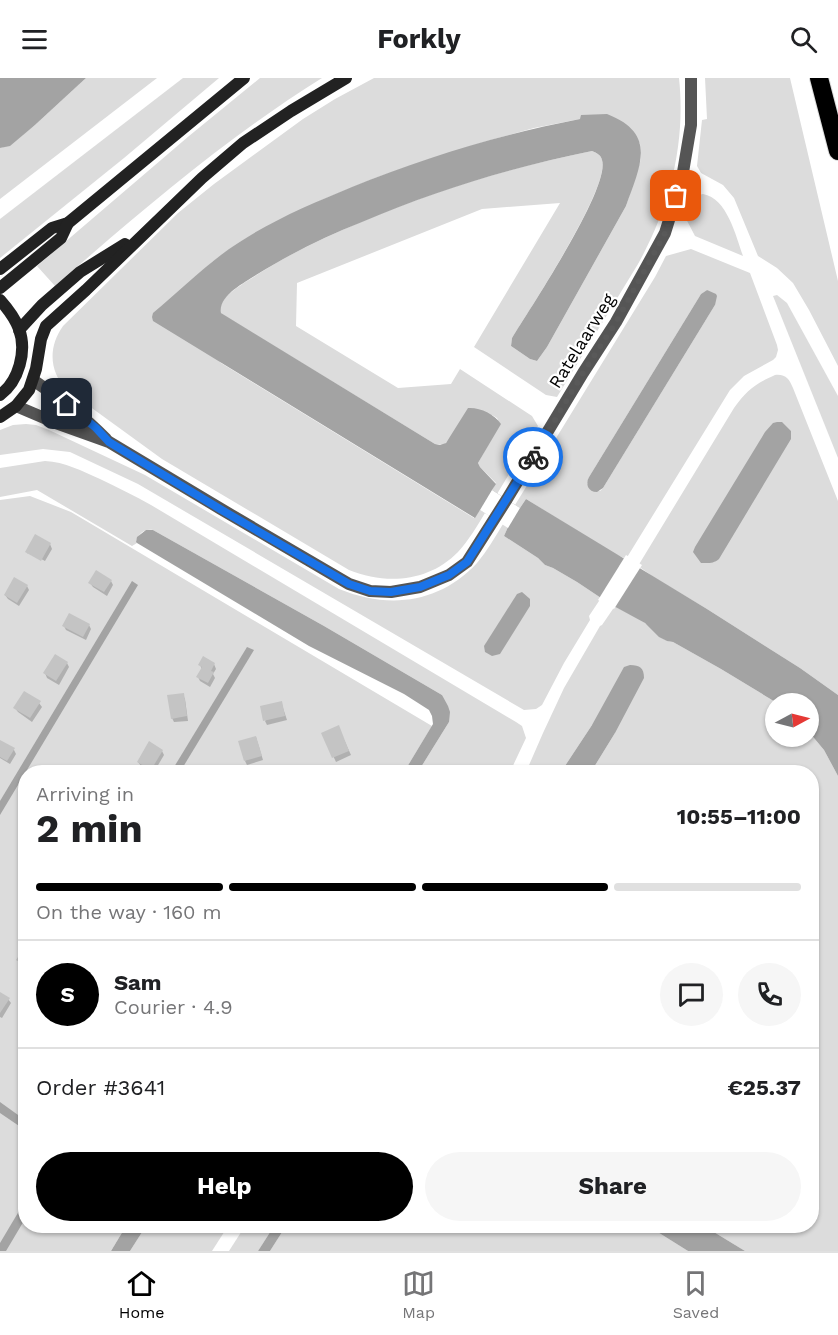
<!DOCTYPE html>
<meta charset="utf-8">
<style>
body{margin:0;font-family:"Work Sans",sans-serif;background:#f6f6f6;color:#202124;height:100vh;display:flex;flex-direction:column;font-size:22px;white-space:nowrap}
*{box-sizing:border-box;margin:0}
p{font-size:20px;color:#757577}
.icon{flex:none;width:33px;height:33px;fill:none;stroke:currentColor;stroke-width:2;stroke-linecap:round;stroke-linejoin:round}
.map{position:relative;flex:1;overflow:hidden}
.panel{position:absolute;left:18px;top:687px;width:801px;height:468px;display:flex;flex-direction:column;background:#fff;border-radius:24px;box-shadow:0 2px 4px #0004}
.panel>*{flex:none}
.needle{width:39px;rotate:83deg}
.tools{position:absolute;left:765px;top:615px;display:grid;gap:12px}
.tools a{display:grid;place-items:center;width:54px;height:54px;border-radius:50%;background:#fff;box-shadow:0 2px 4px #0004;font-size:30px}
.pin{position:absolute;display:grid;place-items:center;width:51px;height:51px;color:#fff;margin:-26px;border-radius:12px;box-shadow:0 3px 9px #0006}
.courier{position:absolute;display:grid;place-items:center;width:60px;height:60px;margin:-30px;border:4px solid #1a73e8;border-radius:50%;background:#fff;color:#222;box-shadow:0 2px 8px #0007}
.headline em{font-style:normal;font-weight:700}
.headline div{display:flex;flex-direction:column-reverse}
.headline{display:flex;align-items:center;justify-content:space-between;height:102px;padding:0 18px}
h1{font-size:39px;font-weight:700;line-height:45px}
.bar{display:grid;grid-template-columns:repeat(4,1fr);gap:9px 6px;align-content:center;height:72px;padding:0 18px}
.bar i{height:8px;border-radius:4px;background:#e0e0e0}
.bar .on{background:#000}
.bar p{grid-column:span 4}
.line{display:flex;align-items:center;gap:15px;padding:0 18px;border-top:2px solid #e0e0e0}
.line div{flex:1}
.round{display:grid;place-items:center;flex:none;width:63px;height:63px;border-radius:32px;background:#f6f6f6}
.action{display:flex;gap:12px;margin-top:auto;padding:12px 18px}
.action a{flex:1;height:69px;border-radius:36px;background:#000;color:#fff;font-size:24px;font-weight:700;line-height:69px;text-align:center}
.action a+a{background:#f6f6f6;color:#202124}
header{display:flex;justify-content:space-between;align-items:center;height:78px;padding:0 18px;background:#fff;font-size:27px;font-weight:700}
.tabs{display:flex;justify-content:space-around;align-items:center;height:84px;border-top:2px solid #e0e0e0;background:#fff;font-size:16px;color:#757577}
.tabs a{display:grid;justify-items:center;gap:3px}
.tabs .on{color:#000}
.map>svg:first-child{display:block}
.green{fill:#dcdcdc;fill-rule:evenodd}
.water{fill:#a3a3a3}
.pier{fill:#fff}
.shadow{fill:#0003}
.building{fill:#c4c4c4}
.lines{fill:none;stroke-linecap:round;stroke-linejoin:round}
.motorway-casing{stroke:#dbdbdb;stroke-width:20}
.tertiary{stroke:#555;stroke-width:12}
.secondary{stroke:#222;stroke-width:12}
.motorway{stroke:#000;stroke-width:18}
.done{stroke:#595959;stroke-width:6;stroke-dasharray:0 10.8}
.route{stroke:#1a73e8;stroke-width:8}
.labels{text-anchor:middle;stroke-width:4.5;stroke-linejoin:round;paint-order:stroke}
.street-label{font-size:18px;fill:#000;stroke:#fff}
</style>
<header><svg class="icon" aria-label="menu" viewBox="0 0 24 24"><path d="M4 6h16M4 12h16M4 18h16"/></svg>Forkly<svg class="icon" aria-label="search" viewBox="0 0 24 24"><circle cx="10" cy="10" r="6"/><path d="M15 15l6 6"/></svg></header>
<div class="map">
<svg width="838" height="1173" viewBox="0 0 838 1173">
<rect width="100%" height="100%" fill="#fff"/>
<g class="green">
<polygon points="86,0 157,0 0,121 0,70 10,67 35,47"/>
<polygon points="183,0 219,0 124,80 0,180 0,141"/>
<path d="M 260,0 L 322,0 C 226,60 140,134 55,208 L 37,188 L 189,58 Z"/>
<path d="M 374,0 L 679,0 C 686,65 670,129 638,186 L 557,319 L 546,317 L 474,269 L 560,125 L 482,131 L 297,205 L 296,248 L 398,310 L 451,306 L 460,291 L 532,338 L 538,348 L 497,416 L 492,412 L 496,405 L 480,389 L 478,385 L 500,346 L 497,340 L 492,337 L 450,360 L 444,367 L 435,366 L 225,238 L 221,235 L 220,227 C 229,212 248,203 263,193 C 293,174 324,160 356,146 C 433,113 511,89 592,73 C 597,75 601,77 602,82 C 611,108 529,232 512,260 L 511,268 L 530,281 L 537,283 L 547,269 L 626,128 L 641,81 L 640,65 L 580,41 L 534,50 L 487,63 L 427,82 L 375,100 L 324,121 L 272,146 L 238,165 L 212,184 L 171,221 L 221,285 L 474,440 L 480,432 L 485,435 C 477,448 469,462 458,474 C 429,504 386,507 349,492 L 162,381 L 67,312 C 49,294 48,269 63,248 L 178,135 L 214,106 L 303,41 L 335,21 Z"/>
<polygon points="705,0 790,0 838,203 838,288 809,232 793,205 777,190 758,178 734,120 723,107 701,95 697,88 702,42 707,41"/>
<path d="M 703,116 C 727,120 736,158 743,178 L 695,158 L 684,137 C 687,126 690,118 703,116 Z"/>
<path d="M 691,171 L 750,195 L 777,267 L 778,272 L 776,279 L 773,282 L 744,298 L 730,312 L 626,481 L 613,475 L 526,421 L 520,430 L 515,427 L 655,199 L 666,178 ZM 707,212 L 715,227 L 603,410 L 600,413 L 587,406 L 589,399 L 701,216 Z"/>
<polygon points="777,217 787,225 838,318 838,380 773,218"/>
<path d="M 775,297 C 786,296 789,301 793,310 L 838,423 L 838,617 L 800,590 L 707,531 L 655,500 L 638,488 L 734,330 C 747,312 755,306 775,297 Z"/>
<path d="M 26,346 L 36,347 L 49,352 L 145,397 L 339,511 C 388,531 439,526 477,485 C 487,473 495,459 503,446 L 508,449 L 504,458 L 538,480 L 545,487 L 553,490 L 577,504 L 601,520 L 589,538 L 590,542 L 564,585 L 542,627 L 536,631 L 524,632 L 138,406 L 70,374 L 43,371 L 0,377 L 0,352 L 13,347 Z"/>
<path d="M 45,383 C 65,384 82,393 100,401 C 117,409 135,418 151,427 L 516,644 L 522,648 L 526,660 L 510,694 L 418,694 L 449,644 L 442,617 L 324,548 L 153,452 C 143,451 140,455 136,463 L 137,465 L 132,468 L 37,412 L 0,419 L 0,390 Z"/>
<polygon points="30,418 71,434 432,648 404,694 26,694 26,1148 126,1148 111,1173 0,1173 0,422"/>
<path d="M 615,528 C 624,534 636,538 645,545 C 655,552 659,562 673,564 L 721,591 L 777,625 L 776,626 L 776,658 L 808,658 L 809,654 L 824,672 L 838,698 L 838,1173 L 745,1173 L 704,1148 L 812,1148 L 812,694 L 591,694 L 615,655 L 592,647 L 561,694 L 526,694 L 543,655 L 564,610 L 600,548 L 602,547 Z"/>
<polygon points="146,1148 228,1148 212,1173 130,1173"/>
<polygon points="245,1148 274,1148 258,1173 229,1173"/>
<polygon points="286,1148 648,1148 688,1173 270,1173"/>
</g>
<g class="water">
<polygon points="0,0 86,0 35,47 10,68 0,70"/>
<path d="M 607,36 C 658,56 640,88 626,128 L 547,269 L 537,283 L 530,281 L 511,268 L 512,260 C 529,232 611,109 602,82 C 601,77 597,75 592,73 C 513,89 436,112 362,144 C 324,159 290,176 256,197 C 244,205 218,218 221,235 L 435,366 L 440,367 L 446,365 L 468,330 C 479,329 495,336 501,346 L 478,385 L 480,389 L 496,406 L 492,412 L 520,430 L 526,421 L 707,531 L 800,590 L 838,617 L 838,698 L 824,672 L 809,654 L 808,626 L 777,625 L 721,591 L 673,564 L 667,563 L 659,559 L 645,545 L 610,526 L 577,504 L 553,490 L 545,487 L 538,480 L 504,458 L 508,449 L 480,432 L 475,440 L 153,243 L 152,239 L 153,235 C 181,212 207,185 238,165 C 273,142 313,125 352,109 C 426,79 502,56 580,41 L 581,37 Z"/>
<path d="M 707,212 L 716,216 L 717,218 L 715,227 L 603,410 L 597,414 C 588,414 585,406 589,399 L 701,216 Z"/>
<path d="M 777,344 L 782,344 L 791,353 L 791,361 L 719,481 C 713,486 708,485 701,485 L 693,474 L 695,469 L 765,354 L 773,345 Z"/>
<polygon points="146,452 153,452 324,548 442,617 448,628 450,634 449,644 418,694 404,694 433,646 432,638 429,632 404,616 309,568 137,465 136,464 137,459"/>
<polygon points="132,503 138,507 0,737 0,723"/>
<polygon points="522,514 530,521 530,528 500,576 492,578 485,574 484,568 517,516"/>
<polygon points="247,569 254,572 180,694 171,694"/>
<path d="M 630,587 C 640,587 644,590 644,600 L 615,655 L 591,694 L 561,694 L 592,647 L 624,589 Z"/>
<polygon points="0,1024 25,1042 25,1052 0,1035"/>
<polygon points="25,1123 25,1141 6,1173 0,1173 0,1165"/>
<polygon points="126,1148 146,1148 130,1173 111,1173"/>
<polygon points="274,1148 286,1148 270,1173 258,1173"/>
<polygon points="648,1148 704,1148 745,1173 688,1173"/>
</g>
<g class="pier">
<polygon points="492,412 520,430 508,450 480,432"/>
<polygon points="626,477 642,487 614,531 598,522"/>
</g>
<g class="shadow">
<polygon points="50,466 52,471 45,483 28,474 28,476 27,474"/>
<polygon points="111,503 113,507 107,518 93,509 90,505"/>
<polygon points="27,508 29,512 19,528 8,521 5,517"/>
<polygon points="89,547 91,551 86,562 66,552 64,548"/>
<polygon points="67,585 69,589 59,607 47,600 45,595"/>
<polygon points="214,586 216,591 213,596 215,600 210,609 200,603 198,599 202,591 200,587"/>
<polygon points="183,617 185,621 188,643 174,644 172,640"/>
<polygon points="281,624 287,642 267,647 265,643"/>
<polygon points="39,625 42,629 32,644 18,634 15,630"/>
<polygon points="340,653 351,677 336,684 323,656"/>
<polygon points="256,659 263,682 247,687 245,683"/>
<polygon points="0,663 14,672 16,676 10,686 0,680"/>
<polygon points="162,673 164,677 154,694 141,688 138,684"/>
<polygon points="0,916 8,921 11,925 2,940 0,939"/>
</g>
<g class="building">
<polygon points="35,456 51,465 41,483 25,474"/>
<polygon points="96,492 112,502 104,514 88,505"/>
<polygon points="14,499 28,507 17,525 4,517"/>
<polygon points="69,535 90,546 83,559 62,548"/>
<polygon points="55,576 68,584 56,603 43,595"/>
<polygon points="203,578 215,585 211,593 214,594 208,605 196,599 202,589 198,587"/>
<polygon points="24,613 41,623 30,640 13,630"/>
<polygon points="184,615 187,638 171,641 167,617"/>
<polygon points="282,623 285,638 263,643 260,628"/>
<polygon points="339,647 349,673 332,680 321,655"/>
<polygon points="256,658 262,678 244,683 238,663"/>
<polygon points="0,662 15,670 7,683 0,679"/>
<polygon points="149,663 163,672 151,692 137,684"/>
<polygon points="26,867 26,888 16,882"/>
<polygon points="0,914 10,920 0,935"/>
</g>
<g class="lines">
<defs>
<polyline id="motorway" points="819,0 838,73"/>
</defs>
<use href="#motorway" class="motorway-casing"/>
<g class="tertiary">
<path d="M 33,302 C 59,320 84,338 106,361"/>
<polyline points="16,328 56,345 109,364 221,431 349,506 370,513 391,514 420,509 449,497 467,484 507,421 583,295 616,244 665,155 682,100 691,47 691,0"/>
</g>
<g class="secondary">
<polyline points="0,191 52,150 68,145 244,0"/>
<polyline points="0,210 61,160 68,145"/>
<path d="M 0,222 C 8,231 15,240 19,251 C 27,273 19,303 0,317"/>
<polyline points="19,252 42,227 80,194 125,166"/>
<polyline points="0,339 16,328 29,312 36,291 41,261 46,248 86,212 202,100 243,65 291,33 346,0"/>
</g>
<use href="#motorway" class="motorway"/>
</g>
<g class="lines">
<polyline class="done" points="533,379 583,295 616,244 646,190 665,155 676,118"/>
<polyline class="route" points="67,326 96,350 109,364 220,431 349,506 370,513 391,514 420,509 449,497 467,484 533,379"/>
</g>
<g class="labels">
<g class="street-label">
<text transform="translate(582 263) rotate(-58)" y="6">Ratelaarweg</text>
</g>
</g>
</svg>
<div class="tools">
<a><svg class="needle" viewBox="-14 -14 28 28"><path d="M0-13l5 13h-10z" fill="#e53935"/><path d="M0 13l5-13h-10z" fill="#757577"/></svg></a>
</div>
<div class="pin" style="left:676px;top:118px;background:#ea580c"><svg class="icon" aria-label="bag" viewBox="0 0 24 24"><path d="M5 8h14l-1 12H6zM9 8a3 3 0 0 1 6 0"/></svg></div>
<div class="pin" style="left:67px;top:326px;background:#1f2937"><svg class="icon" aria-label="home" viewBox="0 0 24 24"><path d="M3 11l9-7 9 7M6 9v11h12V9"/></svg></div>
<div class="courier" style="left:533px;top:379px"><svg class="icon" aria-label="bike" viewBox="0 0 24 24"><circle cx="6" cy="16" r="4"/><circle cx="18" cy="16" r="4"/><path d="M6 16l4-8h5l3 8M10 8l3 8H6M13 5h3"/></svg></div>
<section class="panel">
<div class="headline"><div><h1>2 min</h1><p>Arriving in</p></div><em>10:55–11:00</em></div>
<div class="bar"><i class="on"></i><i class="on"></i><i class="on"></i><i></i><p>On the way · 160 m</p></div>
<div class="line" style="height:108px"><b class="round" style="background:#000;color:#fff">S</b><div><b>Sam</b><p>Courier · 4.9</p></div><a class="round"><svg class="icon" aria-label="chat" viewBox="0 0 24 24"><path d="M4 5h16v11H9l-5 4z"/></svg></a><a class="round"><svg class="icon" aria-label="phone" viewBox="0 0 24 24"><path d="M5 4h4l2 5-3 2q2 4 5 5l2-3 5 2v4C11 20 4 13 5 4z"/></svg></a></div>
<div class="line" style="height:78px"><div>Order #3641</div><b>€25.37</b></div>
<div class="action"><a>Help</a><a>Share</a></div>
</section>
</div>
<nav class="tabs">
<a class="on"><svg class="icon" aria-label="home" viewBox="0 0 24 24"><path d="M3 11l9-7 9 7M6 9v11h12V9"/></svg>Home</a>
<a><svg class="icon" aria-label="map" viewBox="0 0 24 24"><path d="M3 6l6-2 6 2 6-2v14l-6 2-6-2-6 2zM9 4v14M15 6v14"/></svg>Map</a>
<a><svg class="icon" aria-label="saved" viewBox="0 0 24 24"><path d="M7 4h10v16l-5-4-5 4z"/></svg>Saved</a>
</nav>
